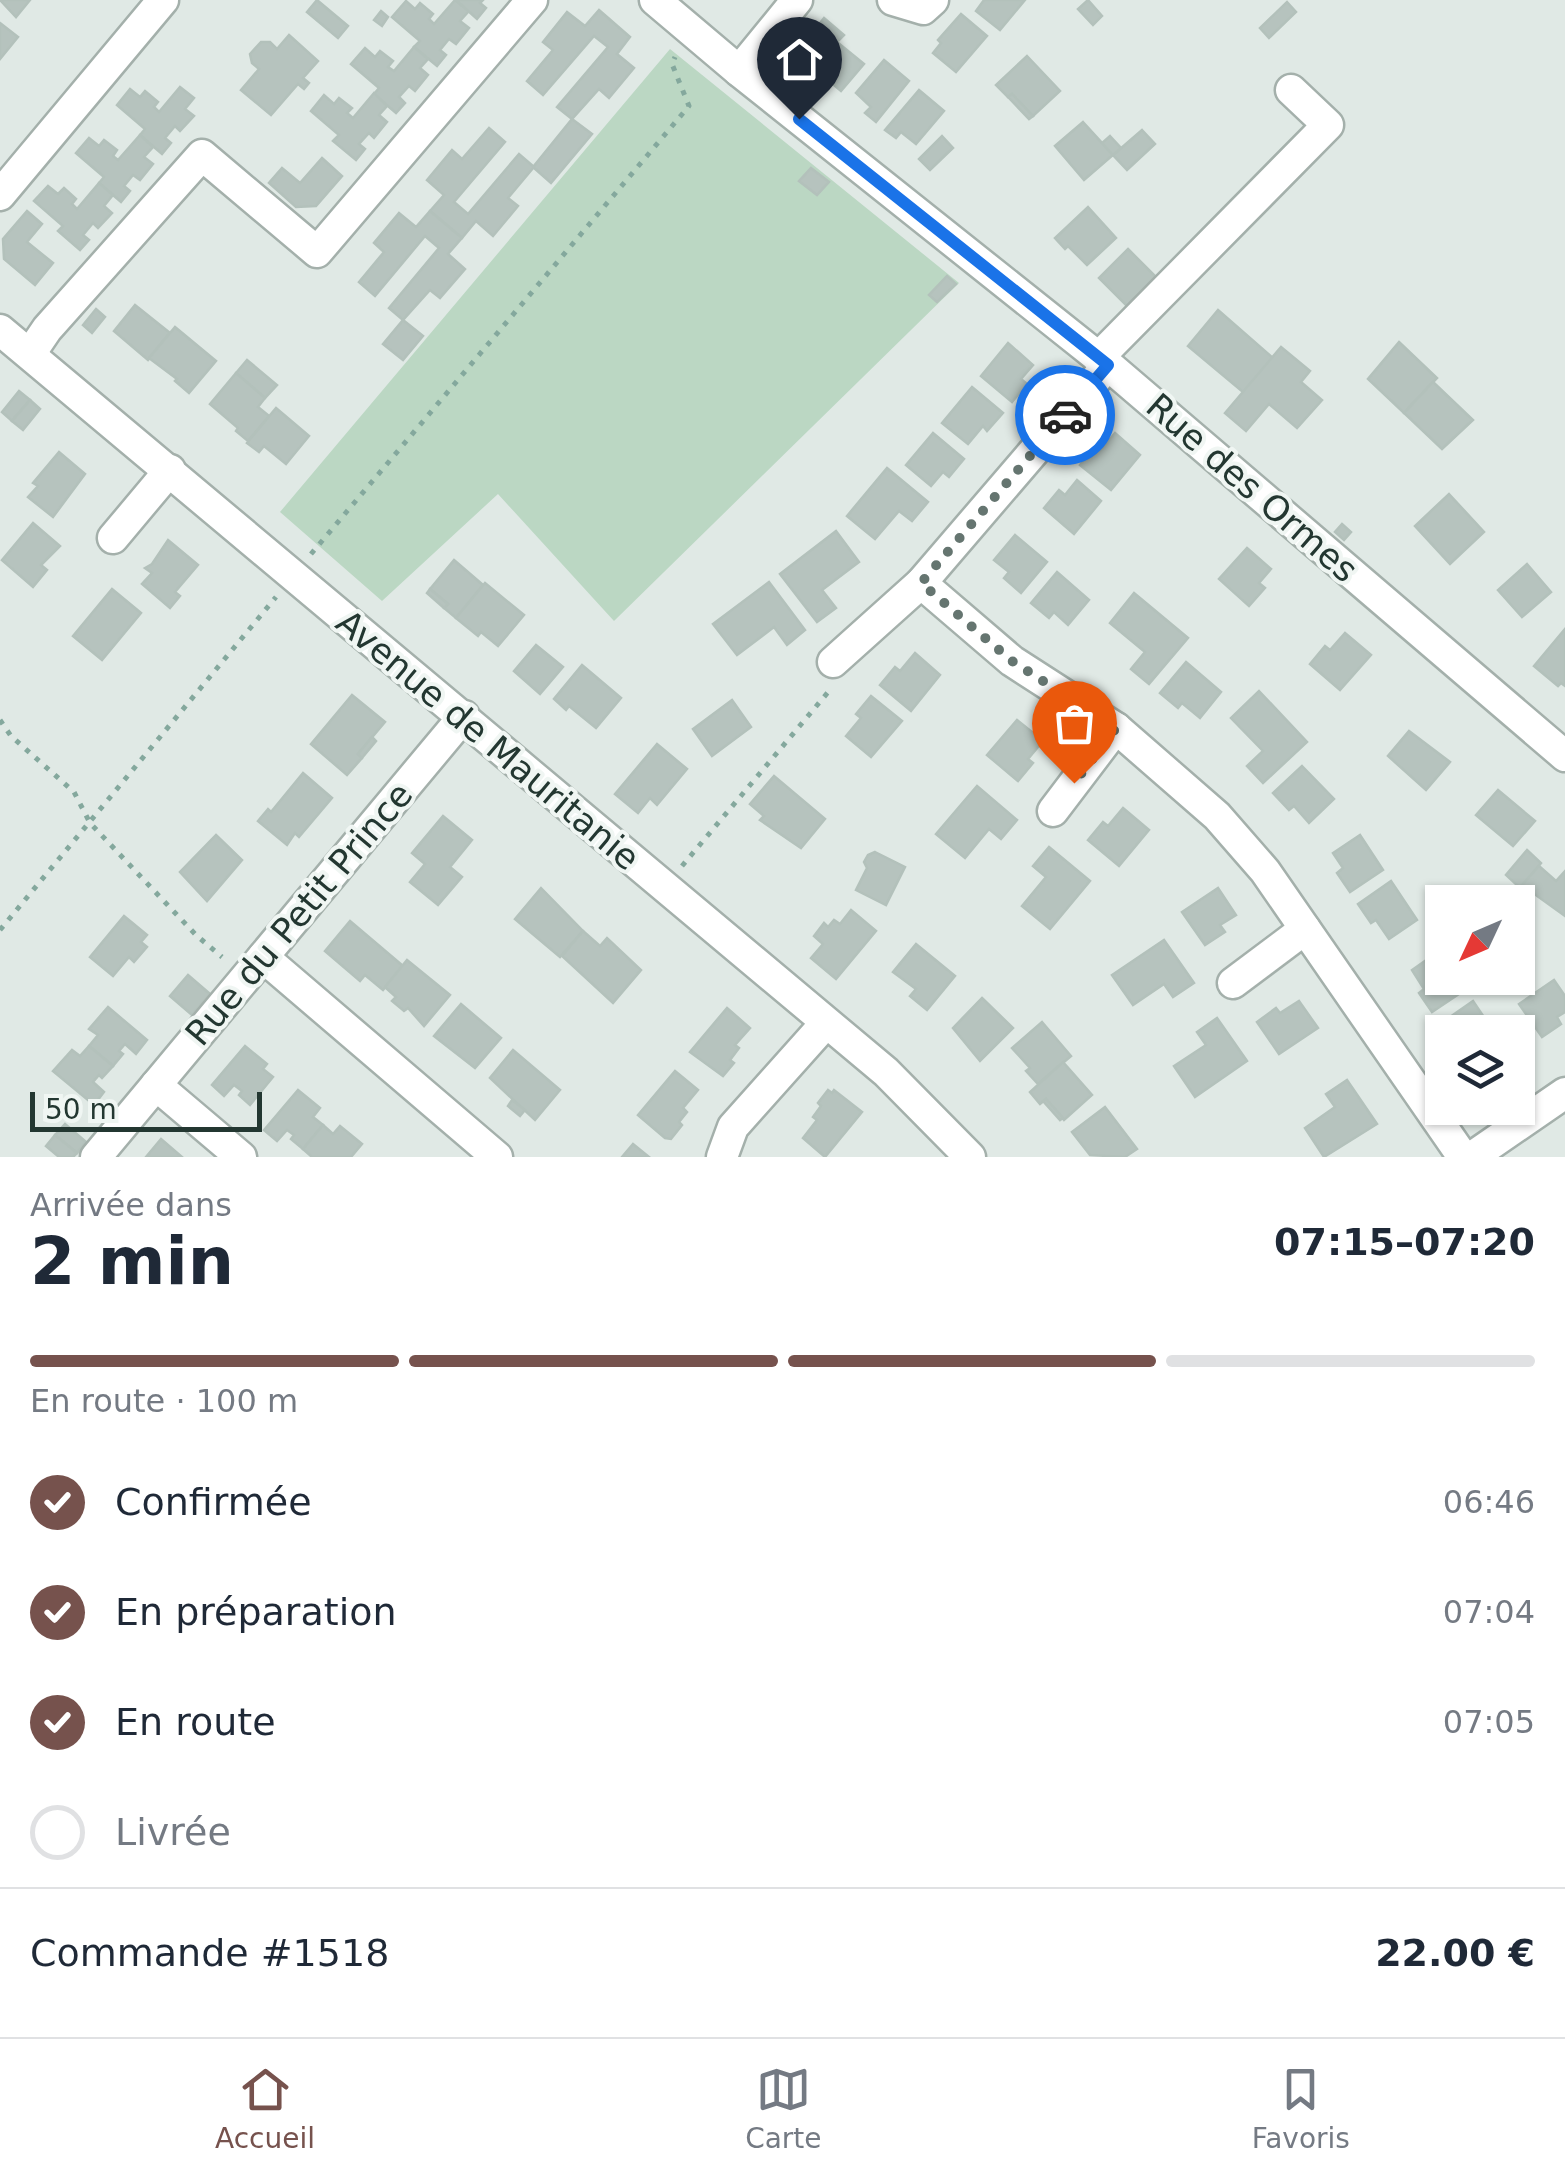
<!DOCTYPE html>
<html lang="fr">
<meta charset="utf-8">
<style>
body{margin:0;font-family:"DejaVu Sans",sans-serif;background:#f6f6f7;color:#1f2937;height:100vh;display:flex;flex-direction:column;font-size:38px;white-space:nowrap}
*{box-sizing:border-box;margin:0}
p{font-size:32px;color:#747a83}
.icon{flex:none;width:55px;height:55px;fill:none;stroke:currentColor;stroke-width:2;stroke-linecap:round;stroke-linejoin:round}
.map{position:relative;height:1157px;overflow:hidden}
.panel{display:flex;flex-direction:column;background:#fff;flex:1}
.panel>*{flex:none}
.needle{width:65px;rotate:226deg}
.buttons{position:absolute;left:1425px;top:885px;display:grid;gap:20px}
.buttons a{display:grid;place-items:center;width:110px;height:110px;border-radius:0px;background:#fff;box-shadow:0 2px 8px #0004;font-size:50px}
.scale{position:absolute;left:30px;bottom:25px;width:232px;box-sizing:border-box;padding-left:10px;border:5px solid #233731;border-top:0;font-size:28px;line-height:35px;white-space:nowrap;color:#233731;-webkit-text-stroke:8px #f0f6f3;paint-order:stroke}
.pin{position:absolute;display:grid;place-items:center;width:85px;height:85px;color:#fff;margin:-102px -42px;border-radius:50% 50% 50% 0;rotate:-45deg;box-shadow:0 0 10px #0007}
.pin .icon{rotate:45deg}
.courier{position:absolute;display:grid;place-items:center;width:100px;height:100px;margin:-50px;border:8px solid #1a73e8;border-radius:50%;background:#fff;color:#222;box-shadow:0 2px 12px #0007}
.overview em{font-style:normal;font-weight:700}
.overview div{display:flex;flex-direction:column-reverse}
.overview{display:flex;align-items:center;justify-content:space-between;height:170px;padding:0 30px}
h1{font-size:65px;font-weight:700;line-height:75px}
.bar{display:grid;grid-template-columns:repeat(4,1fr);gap:15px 10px;align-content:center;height:120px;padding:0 30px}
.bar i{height:12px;border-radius:8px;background:#e0e1e3}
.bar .active{background:#76524d}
.bar p{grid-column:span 4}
.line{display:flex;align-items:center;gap:25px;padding:0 30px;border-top:2px solid #e0e1e3}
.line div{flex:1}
ol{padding:0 30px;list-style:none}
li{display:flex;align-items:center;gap:30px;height:110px}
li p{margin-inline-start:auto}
li .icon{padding:10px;border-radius:50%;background:#76524d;color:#fff;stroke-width:4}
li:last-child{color:#747a83}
li i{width:55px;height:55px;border:5px solid #e0e1e3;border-radius:50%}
.tab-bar{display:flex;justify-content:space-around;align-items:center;height:140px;border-top:2px solid #e0e1e3;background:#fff;font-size:28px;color:#747a83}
.tab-bar a{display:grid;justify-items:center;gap:5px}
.tab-bar .active{color:#76524d}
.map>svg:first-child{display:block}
.green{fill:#bbd7c3}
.building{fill:#b6c3be;stroke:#b3c1bb;stroke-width:2.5}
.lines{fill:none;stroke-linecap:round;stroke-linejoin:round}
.minor-casing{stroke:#a4b0ab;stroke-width:35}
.path{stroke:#84a89d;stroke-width:5;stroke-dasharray:5 8;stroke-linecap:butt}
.minor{stroke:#fff;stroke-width:30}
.done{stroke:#657570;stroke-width:10;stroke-dasharray:0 18}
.route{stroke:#1a73e8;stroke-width:12}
.labels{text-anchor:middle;stroke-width:8;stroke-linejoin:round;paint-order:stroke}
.street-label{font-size:35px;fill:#233731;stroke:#f0f6f3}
</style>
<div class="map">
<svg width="1565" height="1157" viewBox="0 0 1565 1157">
<rect width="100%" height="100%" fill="#e0e9e5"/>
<polygon class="green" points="670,49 959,283 614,621 498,494 382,601 280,512"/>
<g class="building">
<polygon points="0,0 30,0 16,17"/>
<polygon points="317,0 348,26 338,38 307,12"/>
<polygon points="455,0 469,11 460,21 469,28 456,44 449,39 440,50 446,55 437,66 414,47 420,41 392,17 406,1 415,9 420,3 433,14 429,19 434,24"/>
<polygon points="456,0 483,0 480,3 486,8 477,19"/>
<polygon points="1025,0 1000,30 976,11 984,0"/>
<polygon points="1088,0 1102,16 1093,25 1078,9"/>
<polygon points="1287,2 1296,12 1269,38 1260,28"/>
<polygon points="599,10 630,37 617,54 634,68 609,98 599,89 572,119 557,107 608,47 594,36 543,95 527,81 553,50 543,42 567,12 585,26"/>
<polygon points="381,11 388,17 382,26 374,20"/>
<polygon points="961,14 987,36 956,72 933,53 941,43 938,40"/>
<polygon points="824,18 844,35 837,42 864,64 841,91 815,69 827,54 808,38"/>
<polygon points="0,23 18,37 0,59"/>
<polygon points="289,35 318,61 303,78 309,83 304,89 298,84 271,115 241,90 259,69 252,63 250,54 261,42 270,42 277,49"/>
<polygon points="414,47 428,59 420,68 428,75 415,91 409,86 399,97 405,103 396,113 374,94 379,88 351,64 365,48 375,57 380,51 393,61 388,67 394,71"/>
<polygon points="1027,56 1060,91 1033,116 1012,94 1008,97 996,85"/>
<polygon points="884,60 909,81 876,122 865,113 871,107 856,93"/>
<polygon points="180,87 194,98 185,109 194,116 180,131 175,126 165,138 171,143 162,154 140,135 145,129 117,105 130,89 140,97 145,91 158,102 154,107 159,112"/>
<polygon points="919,90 944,111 916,144 901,132 896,138 885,130"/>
<polygon points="374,93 387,106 379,115 387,122 374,138 369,133 359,144 365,149 356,160 333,141 339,135 311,111 324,95 334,104 339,98 352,108 347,113 353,118"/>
<polygon points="1012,94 1033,116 1029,119 1008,97"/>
<polygon points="572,119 592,134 551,183 533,167"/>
<polygon points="1083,122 1113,155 1084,180 1055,146"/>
<polygon points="489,128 505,142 454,202 468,214 519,154 534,167 508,198 518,206 493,236 476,221 462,238 430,211 444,195 427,180 452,150 462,159"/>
<polygon points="1142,130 1155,144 1127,170 1113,155"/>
<polygon points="140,135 153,147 144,157 153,164 140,180 133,175 124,186 130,191 121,202 99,183 104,177 76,153 89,138 99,146 104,140 117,150 113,156 118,160"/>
<polygon points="942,136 953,148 930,170 919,159"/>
<polygon points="1110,136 1121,148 1113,155 1102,143"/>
<polygon points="322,158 342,176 316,206 296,207 269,183 282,168 300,183"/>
<polygon points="811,168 829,182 817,195 799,181"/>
<polygon points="99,183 113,195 104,206 112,213 98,228 93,223 83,235 89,240 80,250 58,231 63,226 34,201 48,186 58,194 64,188 76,199 72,204 77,209"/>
<polygon points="1088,207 1116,238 1087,265 1068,246 1065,249 1055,238"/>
<polygon points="27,211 42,224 27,242 53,263 35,285 4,259 3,239"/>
<polygon points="430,211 462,238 448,254 465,269 440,298 430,290 403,320 389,308 439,248 425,236 375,296 359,282 384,252 374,243 399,213 416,227"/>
<polygon points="1128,249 1159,280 1130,309 1099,278"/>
<polygon points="947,276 956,284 937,302 929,295"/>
<polygon points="135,305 170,333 148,360 114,331"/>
<polygon points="96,309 105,317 92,333 83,325"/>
<polygon points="1218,310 1273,358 1243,392 1188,346"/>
<polygon points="403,320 423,336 403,360 383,344"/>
<polygon points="175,327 216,361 189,393 175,381 177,379 149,358"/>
<polygon points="1399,342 1437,378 1404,413 1368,379"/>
<polygon points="1008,343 1033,365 1021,379 1027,384 1012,402 981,376"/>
<polygon points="1281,347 1310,371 1301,382 1322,400 1297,428 1269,404 1246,431 1225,413"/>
<polygon points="247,360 277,385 265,398 236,373"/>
<polygon points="236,373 265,398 258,407 269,416 248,441 236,431 238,428 210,404"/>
<polygon points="1433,382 1473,420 1442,449 1404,413"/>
<polygon points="972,387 1003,413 987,431 983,426 968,444 942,423"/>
<polygon points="19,391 30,400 12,421 2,412"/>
<polygon points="30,400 40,409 23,430 12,421"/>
<polygon points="276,408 309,436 286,464 264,446 259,452 247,443"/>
<polygon points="933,433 964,459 949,477 943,472 931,486 906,465"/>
<polygon points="1115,433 1140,455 1111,490 1080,465 1095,446 1100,451"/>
<polygon points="59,452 85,474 53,517 28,497 38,486 33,483"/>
<polygon points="887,468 928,502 912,521 899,511 875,539 847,516"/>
<polygon points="1077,480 1101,501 1074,534 1044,508 1059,490 1065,495"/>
<polygon points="1449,494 1484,532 1450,564 1415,526"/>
<polygon points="33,523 60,546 41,565 47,570 33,587 2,560"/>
<polygon points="1342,524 1351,532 1344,540 1335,532"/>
<polygon points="836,531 859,562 822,590 836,608 817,622 780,574"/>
<polygon points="1015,535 1047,562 1021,593 1004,578 1009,572 994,560"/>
<polygon points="168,540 198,565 175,592 180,596 170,608 142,584 152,573 145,568 152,564"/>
<polygon points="1247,548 1271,569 1259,583 1265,588 1249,606 1219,579"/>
<polygon points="454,560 483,585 456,618 444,608 448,604 430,589"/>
<polygon points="1527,564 1551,592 1522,617 1498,590"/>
<polygon points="1057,572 1089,600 1068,625 1054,612 1049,618 1031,603"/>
<polygon points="769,582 805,630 787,645 774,627 737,655 713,624"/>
<polygon points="485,583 524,615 498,646 481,632 478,636 456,618"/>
<polygon points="112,589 141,613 102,660 73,636"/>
<polygon points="430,589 448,604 444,608 427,593"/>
<polygon points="1134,593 1188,638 1149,684 1131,669 1145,652 1110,623"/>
<polygon points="1565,629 1565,686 1561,683 1558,686 1534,666"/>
<polygon points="1345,633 1371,655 1340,690 1310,664 1325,646 1330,650"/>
<polygon points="536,645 563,667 540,694 514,671"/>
<polygon points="915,653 940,675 911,711 880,685 895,667 900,671"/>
<polygon points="1186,662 1221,692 1200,718 1182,703 1178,708 1160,693"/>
<polygon points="582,665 621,698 596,728 569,706 566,710 554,699"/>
<polygon points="1259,691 1307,742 1263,783 1247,766 1263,751 1231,718"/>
<polygon points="352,695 385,722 358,754 362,758 347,775 311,744"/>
<polygon points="871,696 902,721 871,757 846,736 861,718 856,714"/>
<polygon points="732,700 751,727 712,756 693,729"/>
<polygon points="1017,720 1043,741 1028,759 1033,763 1018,781 987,755"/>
<polygon points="1409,731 1450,762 1426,790 1388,756"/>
<polygon points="372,737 376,741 362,758 358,754"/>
<polygon points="657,744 687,769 657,805 650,798 638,813 615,794"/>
<polygon points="1302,766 1334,799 1309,823 1294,806 1289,810 1273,793"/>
<polygon points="303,773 332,798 299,837 295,833 287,845 258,821 268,809 271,812"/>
<polygon points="774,776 825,819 801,848 760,820 764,816 750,804"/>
<polygon points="977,786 1017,820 1001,839 989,829 965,858 936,834"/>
<polygon points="1498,790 1535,821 1513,846 1476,815"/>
<polygon points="1123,808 1149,830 1119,866 1088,840 1103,822 1108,826"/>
<polygon points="443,816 472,840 450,867 462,877 438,905 410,882 425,864 412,853"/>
<polygon points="216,835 242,860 207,901 180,872"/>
<polygon points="1360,835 1383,870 1350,892 1337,873 1343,868 1333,853"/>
<polygon points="1049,847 1090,881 1050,929 1022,906 1046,877 1033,866"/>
<polygon points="1527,850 1541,863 1520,888 1506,875"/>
<polygon points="875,852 905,867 886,905 856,890 867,868 864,862 868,855"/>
<polygon points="1539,866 1556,881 1565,871 1565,916 1522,885"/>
<polygon points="1391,881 1417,920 1389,939 1376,920 1371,923 1358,904"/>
<polygon points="541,888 583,931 560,957 515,919"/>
<polygon points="1218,888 1236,915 1220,925 1225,932 1205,945 1182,912"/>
<polygon points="851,910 876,931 836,979 811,958 823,944 814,936 824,923 828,927 834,920 840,924"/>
<polygon points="124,916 147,935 141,942 147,947 134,962 129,957 113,976 90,957"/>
<polygon points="350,921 403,966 383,990 365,975 360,981 325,951"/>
<polygon points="583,931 600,946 607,938 641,970 613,1003 562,956"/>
<polygon points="1164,940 1194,983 1173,997 1164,984 1133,1005 1112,975"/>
<polygon points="916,944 955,976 927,1010 910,996 916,989 893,972"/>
<polygon points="1439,951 1442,956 1442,978 1457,978 1465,990 1432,1012 1419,993 1424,989 1412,970"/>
<polygon points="407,960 450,995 424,1026 408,1008 404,1011 392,1001 396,997 385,987"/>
<polygon points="188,975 210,994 192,1015 170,996"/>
<polygon points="1554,980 1565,996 1565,1012 1557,1017 1561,1024 1542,1037 1519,1004"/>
<polygon points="982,998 1013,1028 980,1061 953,1028"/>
<polygon points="1299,1001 1318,1028 1279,1054 1257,1022 1276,1008 1280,1013"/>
<polygon points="1473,1001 1494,1032 1446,1032 1440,1024"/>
<polygon points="461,1004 501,1038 475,1068 434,1036"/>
<polygon points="108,1007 147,1040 136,1054 125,1044 119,1051 123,1054 113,1066 89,1046 98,1035 89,1029"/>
<polygon points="727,1008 750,1028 735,1045 739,1048 730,1060 734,1063 723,1076 690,1052"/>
<polygon points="1217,1018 1247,1061 1195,1097 1174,1066 1206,1045 1197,1032"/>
<polygon points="1042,1022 1071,1056 1038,1084 1026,1071 1030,1068 1012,1048"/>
<polygon points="89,1046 113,1066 102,1078 99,1075 93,1082 104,1092 94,1105 53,1071 72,1050 80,1056"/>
<polygon points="245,1046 267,1064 263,1069 273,1077 250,1105 239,1095 242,1091 234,1085 224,1096 212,1085"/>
<polygon points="513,1050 560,1090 535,1120 490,1078"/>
<polygon points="1063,1062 1092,1095 1064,1120 1046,1099 1040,1104 1030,1092"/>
<polygon points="675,1071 698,1090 683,1108 687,1112 679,1122 682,1125 671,1139 665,1138 638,1115"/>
<polygon points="1347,1080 1377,1124 1324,1157 1305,1128 1335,1107 1326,1094"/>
<polygon points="298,1090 320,1108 313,1117 323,1125 303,1149 291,1139 294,1135 287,1130 277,1141 264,1130"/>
<polygon points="828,1090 832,1093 834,1090 862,1112 825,1157 803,1138 817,1120 813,1117 821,1106 818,1103"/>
<polygon points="1046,1099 1063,1118 1060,1120 1043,1101"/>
<polygon points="512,1100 525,1110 520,1116 508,1106"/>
<polygon points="1105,1107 1137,1149 1125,1157 1090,1155 1072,1132"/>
<polygon points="65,1124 86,1142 77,1153 55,1135"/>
<polygon points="323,1125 333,1134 340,1126 362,1144 351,1157 312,1157 303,1149"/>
<polygon points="55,1135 77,1153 73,1157 59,1157 46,1146"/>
<polygon points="161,1139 182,1157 146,1157"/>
<polygon points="633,1144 649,1157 622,1157"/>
</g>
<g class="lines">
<defs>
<g id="minor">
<polyline points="655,0 739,71 1108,365 1565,756"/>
<polyline points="893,0 923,9 933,0"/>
<polyline points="739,71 797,0"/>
<polyline points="0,195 163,0"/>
<polyline points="0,330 886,1072 970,1157"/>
<polyline points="30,354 47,329 202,155 317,252 532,0"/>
<polyline points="1098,358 1328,125 1291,90"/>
<polyline points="113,538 170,470"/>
<polyline points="921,583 1012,661 1116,728 1217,816 1265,871 1463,1157"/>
<polyline points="833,662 921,583 1108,365"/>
<polyline points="1053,811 1116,728"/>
<polyline points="263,957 497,1157"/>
<polyline points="1233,983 1305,929"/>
<polyline points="156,1085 241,1157"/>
<polyline points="96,1157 464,716"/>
<polyline points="722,1157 733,1127 825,1024"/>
<polyline points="1472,1157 1565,1093"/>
</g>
</defs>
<use href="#minor" class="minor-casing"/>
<g class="path">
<polyline points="311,554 689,106 672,64 675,57"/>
<polyline points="0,720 11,736 74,792 90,823 196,935 222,957"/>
<polyline points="682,866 829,691"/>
<polyline points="0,930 276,597"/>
</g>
<use href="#minor" class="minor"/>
</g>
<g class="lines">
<polyline class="done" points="1065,415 921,583 1012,661 1116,728 1074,783"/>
<polyline class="route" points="799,119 1108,365 1065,415"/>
</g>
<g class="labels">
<g class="street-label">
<text transform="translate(1252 488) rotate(41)" y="12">Rue des Ormes</text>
<text transform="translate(488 740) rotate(40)" y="12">Avenue de Mauritanie</text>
<text transform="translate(299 914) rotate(-50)" y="12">Rue du Petit Prince</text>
</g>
</g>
</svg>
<div class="buttons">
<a><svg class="needle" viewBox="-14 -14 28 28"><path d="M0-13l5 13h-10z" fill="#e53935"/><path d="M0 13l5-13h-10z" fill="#747a83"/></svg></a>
<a><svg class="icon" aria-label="layers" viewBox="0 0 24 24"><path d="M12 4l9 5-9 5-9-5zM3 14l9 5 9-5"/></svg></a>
</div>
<div class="scale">50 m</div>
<div class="pin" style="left:1074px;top:783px;background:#ea580c"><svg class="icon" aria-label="bag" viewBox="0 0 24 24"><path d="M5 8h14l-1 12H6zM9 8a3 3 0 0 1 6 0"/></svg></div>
<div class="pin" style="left:799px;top:119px;background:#1f2937"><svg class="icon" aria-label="home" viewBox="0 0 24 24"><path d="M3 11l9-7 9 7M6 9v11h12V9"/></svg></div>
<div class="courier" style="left:1065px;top:415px"><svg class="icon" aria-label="car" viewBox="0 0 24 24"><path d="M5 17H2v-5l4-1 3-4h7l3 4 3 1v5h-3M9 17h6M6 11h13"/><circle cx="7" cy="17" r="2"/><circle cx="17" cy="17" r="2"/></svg></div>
</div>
<section class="panel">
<div class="overview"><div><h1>2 min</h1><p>Arrivée dans</p></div><em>07:15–07:20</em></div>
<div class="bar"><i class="active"></i><i class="active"></i><i class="active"></i><i></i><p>En route · 100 m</p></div>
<ol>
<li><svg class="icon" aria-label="check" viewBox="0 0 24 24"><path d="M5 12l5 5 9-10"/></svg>Confirmée<p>06:46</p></li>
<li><svg class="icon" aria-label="check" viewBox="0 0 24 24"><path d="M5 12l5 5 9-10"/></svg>En préparation<p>07:04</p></li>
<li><svg class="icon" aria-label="check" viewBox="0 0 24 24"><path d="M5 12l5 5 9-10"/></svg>En route<p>07:05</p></li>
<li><i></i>Livrée</li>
</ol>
<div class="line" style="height:130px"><div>Commande #1518</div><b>22.00 €</b></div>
</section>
<nav class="tab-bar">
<a class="active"><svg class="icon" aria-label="home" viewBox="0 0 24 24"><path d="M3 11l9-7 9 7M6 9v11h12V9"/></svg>Accueil</a>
<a><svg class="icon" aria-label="map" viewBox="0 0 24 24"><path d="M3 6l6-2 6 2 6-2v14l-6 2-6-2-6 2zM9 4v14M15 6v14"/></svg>Carte</a>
<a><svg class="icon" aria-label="saved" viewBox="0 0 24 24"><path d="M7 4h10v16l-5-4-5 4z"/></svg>Favoris</a>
</nav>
